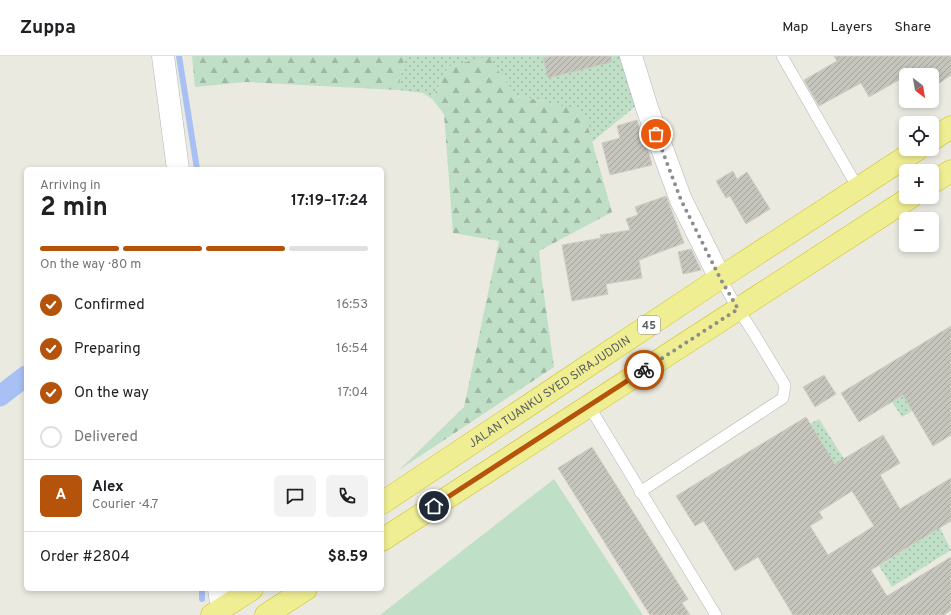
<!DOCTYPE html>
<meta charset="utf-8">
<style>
body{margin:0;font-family:Overpass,sans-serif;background:#f2f2f2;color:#202124;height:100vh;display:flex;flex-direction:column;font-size:15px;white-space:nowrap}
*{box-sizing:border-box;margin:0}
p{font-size:13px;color:#757577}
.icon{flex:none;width:22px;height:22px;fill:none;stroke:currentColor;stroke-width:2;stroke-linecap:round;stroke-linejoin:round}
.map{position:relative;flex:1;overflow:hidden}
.drawer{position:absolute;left:24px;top:111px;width:360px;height:424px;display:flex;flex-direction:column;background:#fff;border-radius:6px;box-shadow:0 2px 6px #0003}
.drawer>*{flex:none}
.needle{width:26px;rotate:149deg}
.tools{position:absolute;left:899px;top:12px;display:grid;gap:8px}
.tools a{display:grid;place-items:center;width:40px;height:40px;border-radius:6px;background:#fff;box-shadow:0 2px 6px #0003;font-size:20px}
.pin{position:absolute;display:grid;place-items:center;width:34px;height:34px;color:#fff;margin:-17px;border:2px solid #fff;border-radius:50%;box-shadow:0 1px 4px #0007}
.courier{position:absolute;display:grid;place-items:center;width:40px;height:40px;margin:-20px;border:3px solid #b45309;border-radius:50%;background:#fff;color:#222;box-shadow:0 1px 5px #0007}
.headline em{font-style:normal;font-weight:700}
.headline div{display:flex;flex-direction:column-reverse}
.headline{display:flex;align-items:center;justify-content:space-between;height:68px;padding:0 16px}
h1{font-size:26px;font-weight:700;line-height:30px}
.bar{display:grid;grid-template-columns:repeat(4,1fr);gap:6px 4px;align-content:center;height:48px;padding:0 16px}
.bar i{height:5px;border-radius:3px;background:#e0e0e0}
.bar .selected{background:#b45309}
.bar p{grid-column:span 4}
.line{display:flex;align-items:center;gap:10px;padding:0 16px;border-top:1px solid #e0e0e0}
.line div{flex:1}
.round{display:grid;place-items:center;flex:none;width:42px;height:42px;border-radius:6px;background:#f2f2f2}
ol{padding:0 16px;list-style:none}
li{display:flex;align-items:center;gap:12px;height:44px}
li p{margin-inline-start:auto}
li .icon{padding:4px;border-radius:50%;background:#b45309;color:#fff;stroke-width:4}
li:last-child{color:#757577}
li i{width:22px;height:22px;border:2px solid #e0e0e0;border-radius:50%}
header{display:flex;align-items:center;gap:24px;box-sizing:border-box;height:56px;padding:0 20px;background:#fff;border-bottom:1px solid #e0e0e0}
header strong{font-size:19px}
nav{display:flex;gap:22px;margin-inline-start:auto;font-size:14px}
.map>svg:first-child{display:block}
.grass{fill:url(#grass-dots)}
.forest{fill:url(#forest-firs)}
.pitch{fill:#c0dfc7}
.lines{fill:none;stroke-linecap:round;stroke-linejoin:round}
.stream{stroke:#a8c0f3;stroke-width:6}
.canal{stroke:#a8c0f3;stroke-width:21}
.building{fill:url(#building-hatch);stroke:#cecdc0;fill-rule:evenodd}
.lane-casing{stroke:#b3b5ba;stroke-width:12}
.street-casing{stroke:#b3b5ba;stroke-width:23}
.highway-casing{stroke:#cfc31c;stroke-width:23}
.lane{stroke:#fff;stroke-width:11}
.street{stroke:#fff;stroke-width:22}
.highway{stroke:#efee93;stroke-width:22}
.done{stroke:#8c8d8d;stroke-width:4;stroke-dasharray:0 7.2}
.route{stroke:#b45309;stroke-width:5}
.labels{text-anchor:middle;stroke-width:3;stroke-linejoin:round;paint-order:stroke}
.shield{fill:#fff;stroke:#8b8c90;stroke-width:1}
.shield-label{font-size:11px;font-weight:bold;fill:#595b60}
.street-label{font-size:12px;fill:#595b60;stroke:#fff}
</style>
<header>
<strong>Zuppa</strong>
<nav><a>Map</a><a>Layers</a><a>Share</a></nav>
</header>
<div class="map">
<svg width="951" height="559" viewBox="0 0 951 559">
<defs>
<pattern id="grass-dots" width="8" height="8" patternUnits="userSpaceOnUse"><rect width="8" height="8" fill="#c0dfc7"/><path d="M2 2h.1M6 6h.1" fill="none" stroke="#9fb8a5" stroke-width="1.8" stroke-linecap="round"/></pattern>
<pattern id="forest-firs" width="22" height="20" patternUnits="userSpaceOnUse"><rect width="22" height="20" fill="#c0dfc7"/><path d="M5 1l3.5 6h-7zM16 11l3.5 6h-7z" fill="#9fb8a5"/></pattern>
<pattern id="building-hatch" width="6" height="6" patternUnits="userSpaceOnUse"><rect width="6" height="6" fill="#c6c5bd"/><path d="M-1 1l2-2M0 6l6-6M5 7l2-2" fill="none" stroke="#a4a39d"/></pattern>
</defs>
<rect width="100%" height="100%" fill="#eaeae1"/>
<g class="grass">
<polygon points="405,0 621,0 637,49 592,86 586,64 542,45 516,40 488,1 448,11 432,43 423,37 398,34"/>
<polygon points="951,310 951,332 902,361 892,346"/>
<polygon points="819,363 844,403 806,426 810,368"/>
<polygon points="940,472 951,494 892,531 879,510"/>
</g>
<g class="forest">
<polygon points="192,0 405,0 398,34 246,26 195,31"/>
<polygon points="488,0 516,40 542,45 578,54 586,64 612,156 539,195 542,224 554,311 399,414 464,351 499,185 453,177 444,58 432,43 448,11"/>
</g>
<polygon class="pitch" points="554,423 643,559 380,559"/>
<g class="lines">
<g class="stream">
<polyline points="179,0 197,113"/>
<polyline points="202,533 202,543"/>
</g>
<polyline class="canal" points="0,340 26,320"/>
</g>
<g class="building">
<polygon points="552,0 611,0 612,6 548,22 543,2"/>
<polygon points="834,0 951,0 951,19 932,32 932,19 922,19 918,13 869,41 861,27 819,50 804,24 837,5"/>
<polygon points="637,64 641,77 643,77 646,86 652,109 610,119 602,87 620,82 617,70"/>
<polygon points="733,115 737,123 747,116 770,153 746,168 730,140 726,142 716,125"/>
<polygon points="666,140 684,187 639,204 642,222 606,228 608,238 572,245 562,189 601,182 600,179 630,174 626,163 638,159 635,151"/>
<polygon points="691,193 701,214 683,218 678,196"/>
<polygon points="951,270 951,379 933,390 903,339 859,366 841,337"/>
<polygon points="824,319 836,338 815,351 803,331"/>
<path d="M 806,361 L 835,408 L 883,379 L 900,407 L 880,419 L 900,453 L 951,422 L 951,465 L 871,514 L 887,540 L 951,501 L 951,554 L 944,559 L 793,559 L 758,501 L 735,515 L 704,465 L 695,470 L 676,440 ZM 852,435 L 874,470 L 828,499 L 810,470 L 823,462 L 819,456 Z"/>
<polygon points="592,391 688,543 682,547 690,559 650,559 558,412"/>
</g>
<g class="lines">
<defs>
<g id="lane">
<polyline points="782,0 858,132"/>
<polyline points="589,350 716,559"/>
<polyline points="640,436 783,342 785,329 753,276 738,253 720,222"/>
</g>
<g id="street">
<polyline points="163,0 178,113"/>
<polyline points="631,0 647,52 681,144 720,222"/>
<polyline points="219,533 222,553"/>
</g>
<g id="highway">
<polyline points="932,84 951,71"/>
<polyline points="932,127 951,115"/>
<path id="s1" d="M 382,447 L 720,222 L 918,93"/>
<polyline points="382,484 911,141"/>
<polyline points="212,559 252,533"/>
<polyline points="266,559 306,533"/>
</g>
</defs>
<use href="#lane" class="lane-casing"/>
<use href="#street" class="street-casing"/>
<use href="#highway" class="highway-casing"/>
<use href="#lane" class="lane"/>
<use href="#street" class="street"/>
<use href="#highway" class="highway"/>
</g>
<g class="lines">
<polyline class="done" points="644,314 738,253 720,222 681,144 656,78"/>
<polyline class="route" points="434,450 644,314"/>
</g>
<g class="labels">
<rect class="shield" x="638" y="260" width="22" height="18" rx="3"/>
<g class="shield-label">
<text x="649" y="273">45</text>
</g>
<g class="street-label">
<text dy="4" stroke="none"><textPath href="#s1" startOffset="201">JALAN TUANKU SYED SIRAJUDDIN</textPath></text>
</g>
</g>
</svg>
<div class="tools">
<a><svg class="needle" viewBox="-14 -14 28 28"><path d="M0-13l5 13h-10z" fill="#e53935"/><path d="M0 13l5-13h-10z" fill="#757577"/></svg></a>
<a><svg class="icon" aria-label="locate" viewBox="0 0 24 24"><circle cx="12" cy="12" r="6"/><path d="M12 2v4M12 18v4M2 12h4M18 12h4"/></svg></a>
<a>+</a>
<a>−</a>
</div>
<div class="pin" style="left:656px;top:78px;background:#ea580c"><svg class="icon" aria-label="bag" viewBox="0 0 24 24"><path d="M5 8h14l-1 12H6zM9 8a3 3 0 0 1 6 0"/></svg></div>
<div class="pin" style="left:434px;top:450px;background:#1f2937"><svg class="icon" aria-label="home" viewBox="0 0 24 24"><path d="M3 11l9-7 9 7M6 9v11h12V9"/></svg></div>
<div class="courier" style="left:644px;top:314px"><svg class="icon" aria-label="bike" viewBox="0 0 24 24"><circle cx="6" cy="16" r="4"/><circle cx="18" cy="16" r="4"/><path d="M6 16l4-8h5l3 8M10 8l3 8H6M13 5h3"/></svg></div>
<section class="drawer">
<div class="headline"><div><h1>2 min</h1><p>Arriving in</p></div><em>17:19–17:24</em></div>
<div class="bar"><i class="selected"></i><i class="selected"></i><i class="selected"></i><i></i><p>On the way · 80 m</p></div>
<ol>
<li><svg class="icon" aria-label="check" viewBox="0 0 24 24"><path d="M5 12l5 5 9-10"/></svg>Confirmed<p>16:53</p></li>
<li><svg class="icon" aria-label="check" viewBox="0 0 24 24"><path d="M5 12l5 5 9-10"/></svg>Preparing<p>16:54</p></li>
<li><svg class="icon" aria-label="check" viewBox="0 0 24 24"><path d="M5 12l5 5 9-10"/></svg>On the way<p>17:04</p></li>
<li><i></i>Delivered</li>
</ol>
<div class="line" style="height:72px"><b class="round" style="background:#b45309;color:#fff">A</b><div><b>Alex</b><p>Courier · 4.7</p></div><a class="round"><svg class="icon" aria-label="chat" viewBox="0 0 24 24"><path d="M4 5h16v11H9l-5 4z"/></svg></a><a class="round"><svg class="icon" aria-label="phone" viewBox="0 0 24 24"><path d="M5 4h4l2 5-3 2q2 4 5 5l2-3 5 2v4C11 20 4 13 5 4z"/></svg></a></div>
<div class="line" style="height:52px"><div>Order #2804</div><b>$8.59</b></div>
</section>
</div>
